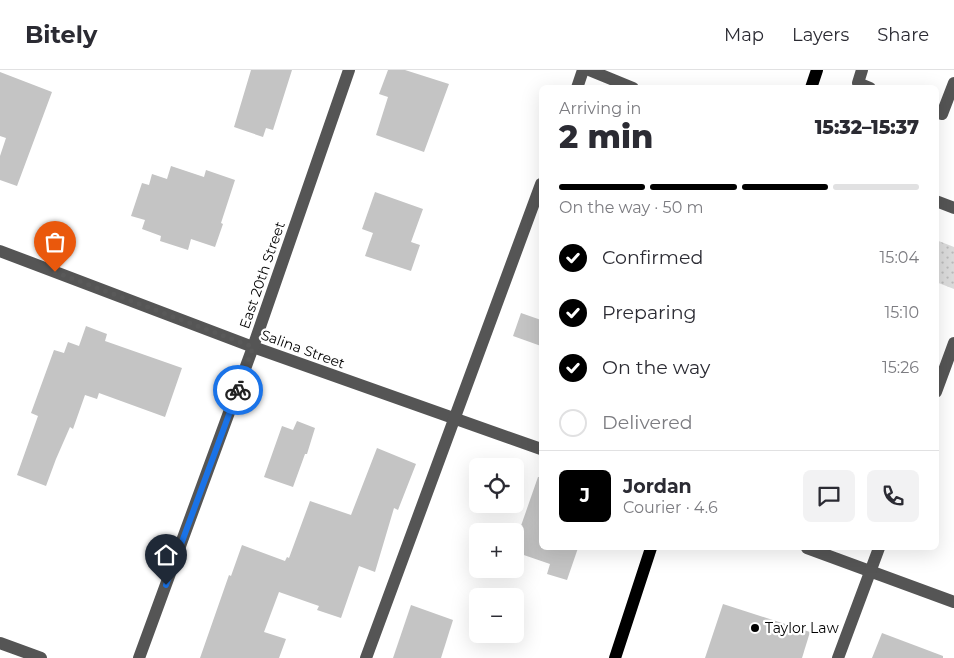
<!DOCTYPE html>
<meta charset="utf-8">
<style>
body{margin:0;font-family:Montserrat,sans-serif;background:#f2f2f3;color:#2b2b33;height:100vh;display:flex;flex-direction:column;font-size:19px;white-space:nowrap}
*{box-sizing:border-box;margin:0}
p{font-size:16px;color:#7c7c81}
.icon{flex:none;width:28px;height:28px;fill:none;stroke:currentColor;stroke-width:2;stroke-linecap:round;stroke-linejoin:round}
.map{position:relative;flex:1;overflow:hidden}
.side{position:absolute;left:539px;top:15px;width:400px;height:465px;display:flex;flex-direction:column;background:#fff;border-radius:8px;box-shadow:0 5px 20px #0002}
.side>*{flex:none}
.buttons{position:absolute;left:469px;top:388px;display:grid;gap:10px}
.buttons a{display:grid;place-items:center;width:55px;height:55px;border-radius:8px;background:#fff;box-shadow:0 5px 20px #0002;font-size:25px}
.pin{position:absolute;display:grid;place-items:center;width:42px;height:42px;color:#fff;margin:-51px -21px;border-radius:50% 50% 50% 0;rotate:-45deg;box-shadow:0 0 5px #0007}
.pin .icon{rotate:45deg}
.courier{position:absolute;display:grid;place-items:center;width:50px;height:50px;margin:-25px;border:4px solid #1a73e8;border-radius:50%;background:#fff;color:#222;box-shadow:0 1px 6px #0007}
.overview em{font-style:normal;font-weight:800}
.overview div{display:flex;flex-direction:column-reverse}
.overview{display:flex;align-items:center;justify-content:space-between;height:85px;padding:0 20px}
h1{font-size:32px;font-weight:800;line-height:38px}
.bar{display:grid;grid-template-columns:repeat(4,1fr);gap:8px 5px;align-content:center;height:60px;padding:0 20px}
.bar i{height:6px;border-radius:4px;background:#e1e1e2}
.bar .on{background:#000}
.bar p{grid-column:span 4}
.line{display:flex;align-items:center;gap:12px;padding:0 20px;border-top:1px solid #e1e1e2}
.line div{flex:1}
.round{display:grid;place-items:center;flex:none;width:52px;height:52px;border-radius:8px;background:#f2f2f3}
ol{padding:0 20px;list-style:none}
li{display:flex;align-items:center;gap:15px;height:55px}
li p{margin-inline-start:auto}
li .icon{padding:5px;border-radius:50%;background:#000;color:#fff;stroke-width:4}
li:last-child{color:#7c7c81}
li i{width:28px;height:28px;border:2px solid #e1e1e2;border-radius:50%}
header{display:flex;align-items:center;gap:30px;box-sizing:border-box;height:70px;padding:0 25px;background:#fff;border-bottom:1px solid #e1e1e2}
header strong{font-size:24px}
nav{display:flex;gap:28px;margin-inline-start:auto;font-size:18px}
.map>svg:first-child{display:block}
.grass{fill:url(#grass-dots)}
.building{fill:#c4c4c4}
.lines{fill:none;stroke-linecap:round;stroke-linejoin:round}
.minor{stroke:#555;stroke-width:12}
.major{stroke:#000;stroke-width:12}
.done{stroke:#595959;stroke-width:5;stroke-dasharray:0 9}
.route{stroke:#1a73e8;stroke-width:6}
.poi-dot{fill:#000;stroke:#fff;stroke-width:2}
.labels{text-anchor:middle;stroke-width:4.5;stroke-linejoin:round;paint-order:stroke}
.street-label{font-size:14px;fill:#000;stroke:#fff}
.poi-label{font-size:14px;fill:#000;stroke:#fff;text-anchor:start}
</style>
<header>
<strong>Bitely</strong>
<nav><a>Map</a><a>Layers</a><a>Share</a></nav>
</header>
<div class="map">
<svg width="954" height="588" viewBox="0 0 954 588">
<defs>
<pattern id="grass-dots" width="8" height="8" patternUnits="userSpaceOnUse" patternTransform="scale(1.25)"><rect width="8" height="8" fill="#dcdcdc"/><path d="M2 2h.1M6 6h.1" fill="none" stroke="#bbb" stroke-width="1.8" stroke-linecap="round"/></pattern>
</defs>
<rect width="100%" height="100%" fill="#fff"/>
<polygon class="grass" points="936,170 954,177 954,219 936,212"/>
<g class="building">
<polygon points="251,0 292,0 273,60 266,58 263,67 234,57"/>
<polygon points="388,0 405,0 449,14 424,82 376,65 388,27 379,24"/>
<polygon points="0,2 52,22 17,116 0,110 0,86 6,68 0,66"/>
<polygon points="171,96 204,107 206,100 235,110 221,153 223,154 215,177 191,169 188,180 160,171 161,166 142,159 145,150 131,146 142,113 149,115 152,104 167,109"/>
<polygon points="375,122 423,139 411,172 420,175 411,201 365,186 373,163 362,159"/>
<polygon points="521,243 541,250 541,276 513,266"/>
<polygon points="86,256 107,264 105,271 182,298 165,347 99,323 97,329 85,325 73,359 70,357 56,389 46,416 17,405 38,346 31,343 54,280 64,283 68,272 79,276"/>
<polygon points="297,351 315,358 307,384 305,384 293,417 264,407 282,356 293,360"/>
<polygon points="377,378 416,394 398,440 394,438 375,502 359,496 341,548 317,540 319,536 279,522 264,562 286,569 279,588 200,588 229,505 231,506 242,475 285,491 287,487 289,488 310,431 351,445"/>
<polygon points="538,407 541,407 541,478 578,478 567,510 547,504 550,494 515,482 515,473"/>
<polygon points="723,534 810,562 802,588 705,588"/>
<polygon points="411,535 453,550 441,588 393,588"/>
<polygon points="882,563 943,586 943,588 872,588"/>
</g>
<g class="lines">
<g class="minor">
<polyline points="589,0 633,18"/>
<polyline points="862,0 858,13 870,18"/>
<polyline points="577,18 583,0"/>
<polyline points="936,42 942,44 954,13"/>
<polyline points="936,131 954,138"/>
<polyline points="0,181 253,277 541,379"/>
<polyline points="936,322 954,273"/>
<polyline points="807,478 954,532"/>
<polyline points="0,573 41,588"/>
<polyline points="139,588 253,277 349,0"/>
<polyline points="366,588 541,114"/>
<polyline points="838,588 879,478"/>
</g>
<g class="major">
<polyline points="811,18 817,0"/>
<polyline points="615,588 651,478"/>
</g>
</g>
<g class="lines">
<polyline class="done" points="55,202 253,277 238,320"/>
<polyline class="route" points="166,515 238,320"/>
</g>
<circle class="poi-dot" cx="755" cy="558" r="5"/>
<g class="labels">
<g class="street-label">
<text transform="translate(262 205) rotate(-71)" y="5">East 20th Street</text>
<text transform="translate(303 279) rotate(20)" y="5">Salina Street</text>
</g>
<g class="poi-label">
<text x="765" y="563">Taylor Law</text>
</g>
</g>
</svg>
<div class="buttons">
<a><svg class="icon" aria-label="locate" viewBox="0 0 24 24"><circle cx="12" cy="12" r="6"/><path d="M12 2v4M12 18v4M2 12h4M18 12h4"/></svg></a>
<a>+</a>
<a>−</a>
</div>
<div class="pin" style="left:55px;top:202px;background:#ea580c"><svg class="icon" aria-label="bag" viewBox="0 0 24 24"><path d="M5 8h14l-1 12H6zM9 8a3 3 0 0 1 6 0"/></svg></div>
<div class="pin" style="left:166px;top:515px;background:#1f2937"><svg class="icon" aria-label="home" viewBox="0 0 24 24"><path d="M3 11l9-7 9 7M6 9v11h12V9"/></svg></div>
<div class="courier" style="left:238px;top:320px"><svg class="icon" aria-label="bike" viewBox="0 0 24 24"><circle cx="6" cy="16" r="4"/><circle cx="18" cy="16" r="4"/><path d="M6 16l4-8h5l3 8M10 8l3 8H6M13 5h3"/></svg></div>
<section class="side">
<div class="overview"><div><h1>2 min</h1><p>Arriving in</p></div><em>15:32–15:37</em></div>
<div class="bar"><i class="on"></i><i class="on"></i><i class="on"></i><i></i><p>On the way · 50 m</p></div>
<ol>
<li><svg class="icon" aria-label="check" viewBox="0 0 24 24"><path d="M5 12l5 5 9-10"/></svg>Confirmed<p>15:04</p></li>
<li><svg class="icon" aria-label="check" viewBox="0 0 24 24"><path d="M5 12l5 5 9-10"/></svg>Preparing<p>15:10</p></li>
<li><svg class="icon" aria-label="check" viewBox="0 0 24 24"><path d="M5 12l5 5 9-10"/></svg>On the way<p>15:26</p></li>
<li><i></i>Delivered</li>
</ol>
<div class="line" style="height:90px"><b class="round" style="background:#000;color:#fff">J</b><div><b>Jordan</b><p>Courier · 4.6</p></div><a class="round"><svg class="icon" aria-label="chat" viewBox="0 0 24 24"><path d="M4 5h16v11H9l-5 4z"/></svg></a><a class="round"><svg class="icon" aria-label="phone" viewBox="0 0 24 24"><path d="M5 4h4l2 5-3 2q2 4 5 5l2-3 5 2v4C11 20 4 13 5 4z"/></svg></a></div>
</section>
</div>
